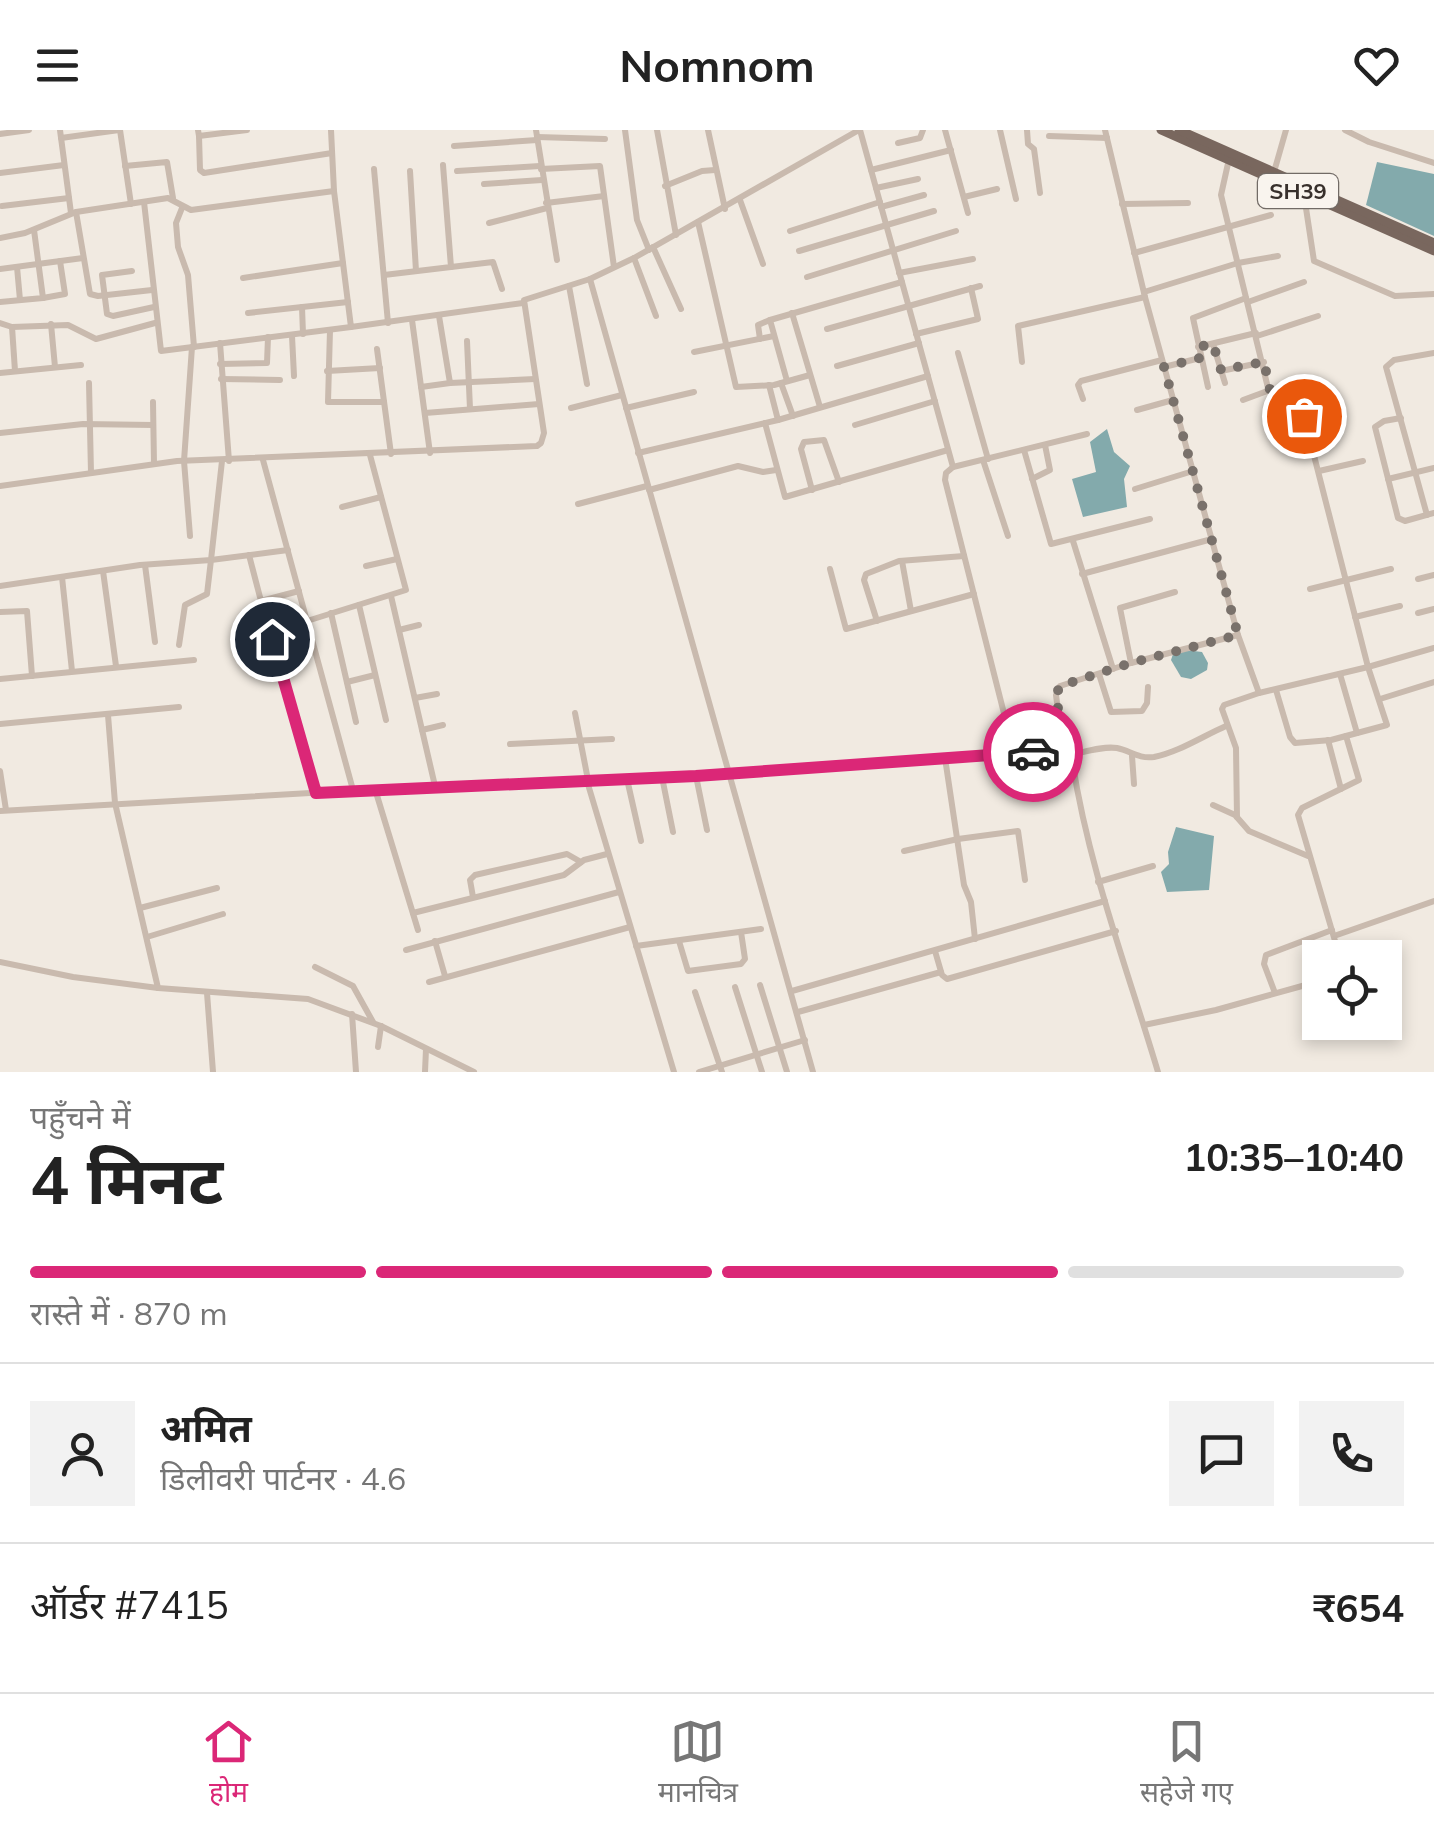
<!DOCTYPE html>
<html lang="hi">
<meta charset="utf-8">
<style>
body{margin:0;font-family:Mulish,"Noto Sans Devanagari",sans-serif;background:#f2f2f2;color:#222;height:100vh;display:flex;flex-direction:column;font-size:38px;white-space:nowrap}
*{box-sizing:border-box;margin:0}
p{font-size:32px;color:#767676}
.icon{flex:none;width:55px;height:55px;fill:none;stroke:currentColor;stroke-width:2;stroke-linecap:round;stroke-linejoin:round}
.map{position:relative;height:942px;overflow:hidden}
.panel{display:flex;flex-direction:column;background:#fff;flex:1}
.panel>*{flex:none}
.fabs{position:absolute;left:1302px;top:810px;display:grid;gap:20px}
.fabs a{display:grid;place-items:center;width:100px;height:100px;border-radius:0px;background:#fff;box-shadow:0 5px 15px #0003;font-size:50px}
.pin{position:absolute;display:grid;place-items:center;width:85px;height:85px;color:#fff;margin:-42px;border:5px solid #fff;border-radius:50%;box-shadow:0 2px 10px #0007}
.courier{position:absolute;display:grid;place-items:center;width:100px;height:100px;margin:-50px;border:8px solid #db2777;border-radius:50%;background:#fff;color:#222;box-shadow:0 2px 12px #0007}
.overview em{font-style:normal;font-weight:700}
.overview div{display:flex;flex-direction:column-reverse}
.overview{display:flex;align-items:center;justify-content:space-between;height:170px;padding:0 30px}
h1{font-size:65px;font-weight:700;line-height:75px}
.bar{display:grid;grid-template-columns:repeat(4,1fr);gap:15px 10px;align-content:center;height:120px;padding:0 30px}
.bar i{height:12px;border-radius:8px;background:#e0e0e0}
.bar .current{background:#db2777}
.bar p{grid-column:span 4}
.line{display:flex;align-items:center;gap:25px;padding:0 30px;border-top:2px solid #e0e0e0}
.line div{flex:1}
.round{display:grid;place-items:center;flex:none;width:105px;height:105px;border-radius:0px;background:#f2f2f2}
header{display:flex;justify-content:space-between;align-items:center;height:130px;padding:0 30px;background:#fff;font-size:45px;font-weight:700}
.tab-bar{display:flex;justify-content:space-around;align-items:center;height:140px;border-top:2px solid #e0e0e0;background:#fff;font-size:28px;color:#767676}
.tab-bar a{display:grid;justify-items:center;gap:5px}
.tab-bar .current{color:#db2777}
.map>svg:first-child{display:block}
.water{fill:#83aaac}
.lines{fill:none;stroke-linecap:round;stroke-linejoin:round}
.street{stroke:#c9baae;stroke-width:6}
.primary{stroke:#79675e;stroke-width:9}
.done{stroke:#79716b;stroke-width:10;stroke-dasharray:0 18}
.route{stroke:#db2777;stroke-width:12}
.labels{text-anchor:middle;stroke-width:9;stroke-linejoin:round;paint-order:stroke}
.shield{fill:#f9f4ee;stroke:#726b66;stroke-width:2.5}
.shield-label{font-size:22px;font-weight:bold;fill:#38302c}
</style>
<header><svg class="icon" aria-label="menu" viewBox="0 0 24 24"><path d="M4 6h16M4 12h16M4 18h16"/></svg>Nomnom<svg class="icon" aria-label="heart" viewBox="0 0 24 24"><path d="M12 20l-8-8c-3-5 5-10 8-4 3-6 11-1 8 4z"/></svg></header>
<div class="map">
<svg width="1434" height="942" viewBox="0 0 1434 942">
<rect width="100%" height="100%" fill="#f1eae1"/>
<g class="water">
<polygon points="1377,32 1434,44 1434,106 1366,75"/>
<polygon points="1107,299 1114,322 1130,336 1124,349 1127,377 1083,387 1072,349 1096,342 1090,312"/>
<polygon points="1186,520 1202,522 1208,533 1207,540 1191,549 1181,547 1171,530 1173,524"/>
<polygon points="1176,697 1214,706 1209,760 1167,762 1161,742 1169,734 1168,722"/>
</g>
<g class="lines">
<g class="street">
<polyline points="60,0 71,83"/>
<polyline points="120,0 131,74"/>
<polyline points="198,0 199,6 247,0"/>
<polyline points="331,0 334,61 351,197 523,173"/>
<polyline points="536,0 557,130"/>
<polyline points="625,0 637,90 649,120"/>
<polyline points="657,0 676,105"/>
<polyline points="708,0 725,79"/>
<polyline points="860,0 953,337 1087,304"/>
<polyline points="945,0 968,83"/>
<polyline points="1000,0 1016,69"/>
<polyline points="1027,0 1028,14 1034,19 1040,63"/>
<polyline points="1345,0 1369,12 1434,33"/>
<polyline points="0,4 29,0"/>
<polyline points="199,6 200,40 204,43 332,23"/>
<polyline points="1049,6 1107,8"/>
<polyline points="537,7 605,9"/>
<polyline points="61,8 119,0"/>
<polyline points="898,13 920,8 923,0"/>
<polyline points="454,16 537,10"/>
<polyline points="1229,29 1221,65 1268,258 1272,261 1294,255 1297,259 1368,537 1387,595 1331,610 1295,613 1290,607 1276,560"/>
<polyline points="125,36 167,32 173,68"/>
<polyline points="374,39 388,193"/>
<polyline points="541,39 600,36 614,137"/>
<polyline points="871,40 951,20"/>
<polyline points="410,41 416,141"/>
<polyline points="457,41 540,36"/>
<polyline points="1274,42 1286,0"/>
<polyline points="0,43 64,35"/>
<polyline points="484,54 542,50"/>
<polyline points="665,56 702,41 715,40"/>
<polyline points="876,58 918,49"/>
<polyline points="1304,65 1314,131 1395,166 1434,164"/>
<polyline points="964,67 997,59"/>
<polyline points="740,70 763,134"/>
<polyline points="144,72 161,221 351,197"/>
<polyline points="546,73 604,66"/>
<polyline points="1122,74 1188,73"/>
<polyline points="2,76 69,68"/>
<polyline points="881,77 924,65"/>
<polyline points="182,78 176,93 178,117 188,145 194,217"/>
<polyline points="76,82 90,164 98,166 152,160"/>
<polyline points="698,92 736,257 774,255 810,245"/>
<polyline points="489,93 547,78"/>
<polyline points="790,101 880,72"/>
<polyline points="0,108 25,103 76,82 168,68 191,80 334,61"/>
<polyline points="653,117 681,179"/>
<polyline points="799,121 934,81"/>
<polyline points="1134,123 1271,85"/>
<polyline points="634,128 656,186"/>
<polyline points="17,137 20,170"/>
<polyline points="451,137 493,132 502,159"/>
<polyline points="0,139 83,128"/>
<polyline points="132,141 102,145 107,184 113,186 154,177"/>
<polyline points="899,143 973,129"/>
<polyline points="384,145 451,137 443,35"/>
<polyline points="807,147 956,101"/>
<polyline points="243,148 343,133"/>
<polyline points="590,149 813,942"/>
<polyline points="569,156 587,254"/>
<polyline points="1144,162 1238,133 1278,126"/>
<polyline points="43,168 65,164 60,131"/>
<polyline points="0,172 43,168 34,100"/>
<polyline points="1248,172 1304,152"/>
<polyline points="302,177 303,204"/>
<polyline points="248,183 348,172"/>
<polyline points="792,183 820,277"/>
<polyline points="439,186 450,253 535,249"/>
<polyline points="412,190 430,323"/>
<polyline points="0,193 12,197 68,195 96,209 155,193"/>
<polyline points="51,194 55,237"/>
<polyline points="12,197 15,241"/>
<polyline points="827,199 980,156"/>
<polyline points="330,200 328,272 384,272"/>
<polyline points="916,204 978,189 971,158"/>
<polyline points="292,206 294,246"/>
<polyline points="1257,206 1318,186"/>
<polyline points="760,209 758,195 770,190"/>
<polyline points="467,211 470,279"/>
<polyline points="220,213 229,331"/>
<polyline points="1213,214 1225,253"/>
<polyline points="1198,217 1256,203"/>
<polyline points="377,219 391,324"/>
<polyline points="694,222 774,206"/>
<polyline points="958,223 988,329"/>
<polyline points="1022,232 1018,196 1145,167"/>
<polyline points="220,234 267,233 268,207"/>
<polyline points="837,236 919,213"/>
<polyline points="1164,237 1200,228"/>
<polyline points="327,241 380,238"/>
<polyline points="1221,241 1264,232"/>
<polyline points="0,243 81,235"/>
<polyline points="221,249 280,250"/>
<polyline points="787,251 770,190 902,152"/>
<polyline points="89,253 91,343"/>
<polyline points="781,253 793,286"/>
<polyline points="769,255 778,290"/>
<polyline points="421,257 450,253"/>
<polyline points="1208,257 1193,188 1246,168"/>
<polyline points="1083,269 1078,255 1081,251 1162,230"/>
<polyline points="1243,270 1270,260"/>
<polyline points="153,272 154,334"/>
<polyline points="571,278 622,265"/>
<polyline points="626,278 694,262"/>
<polyline points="1137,280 1173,270"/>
<polyline points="425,283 539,274"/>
<polyline points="1401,288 1384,291 1375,297 1398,388 1405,391 1434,383"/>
<polyline points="765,293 785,367 948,320"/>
<polyline points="855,295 935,271"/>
<polyline points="0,303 83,294 153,295"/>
<polyline points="1024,320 1051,414 1150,389"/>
<polyline points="638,323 778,290 928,246"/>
<polyline points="263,330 353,660"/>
<polyline points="983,330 1008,406"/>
<polyline points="953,337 946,343 945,350 1014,623"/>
<polyline points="1319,341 1363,331"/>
<polyline points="1032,349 1050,340 1045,315"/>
<polyline points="1388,349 1434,338"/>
<polyline points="0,356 177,331 537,316 541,313 544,303 524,170 590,149 634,128 859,0"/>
<polyline points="1135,359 1193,341"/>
<polyline points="649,360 738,336 763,342 776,340"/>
<polyline points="812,360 801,319 804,312 824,310 839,352"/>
<polyline points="578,374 647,356"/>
<polyline points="342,377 381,367"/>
<polyline points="1427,385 1386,237 1394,230 1434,223"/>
<polyline points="190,406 184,331 192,217"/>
<polyline points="1073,411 1113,539"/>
<polyline points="249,425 261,471"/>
<polyline points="902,431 911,481"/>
<polyline points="145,435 155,512"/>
<polyline points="366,436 397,429"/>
<polyline points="830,439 846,499 974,464"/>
<polyline points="103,441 116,536"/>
<polyline points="1082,444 1212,409"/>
<polyline points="62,447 72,541"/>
<polyline points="1418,449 1434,445"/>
<polyline points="0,456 140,435 211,430 222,331"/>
<polyline points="1310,459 1391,439"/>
<polyline points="299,461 261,471 316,663"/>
<polyline points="391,466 435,656"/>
<polyline points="359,475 386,590"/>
<polyline points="0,482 27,481 32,546"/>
<polyline points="331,483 356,592"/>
<polyline points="1418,483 1434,479"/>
<polyline points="1355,487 1400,476"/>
<polyline points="307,491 406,460 370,325"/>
<polyline points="877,491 864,450 866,444 899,431 964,426"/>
<polyline points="399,500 419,495"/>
<polyline points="1238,505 1259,563 1368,537 1434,518"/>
<polyline points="179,515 185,475 207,464 211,430 288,420"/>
<polyline points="1131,533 1120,478 1175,462"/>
<polyline points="1099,544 1111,582 1142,581 1147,573 1148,557"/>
<polyline points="1340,544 1357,603"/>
<polyline points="0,549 194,530"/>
<polyline points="347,552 375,545"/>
<polyline points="415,568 437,564"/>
<polyline points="1380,569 1434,552"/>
<polyline points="575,583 588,650"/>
<polyline points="108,585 115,673 158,858"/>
<polyline points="0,594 179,577"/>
<polyline points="422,600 443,595"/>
<polyline points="1328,610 1341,659"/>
<polyline points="510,614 612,609"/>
<path d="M 1065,618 L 1072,629 C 1088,736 1127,838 1158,942"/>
<path d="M 1070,625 C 1085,622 1102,616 1117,618 C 1131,621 1138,629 1154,627 C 1179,622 1203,606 1226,596"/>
<polyline points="1132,626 1134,654"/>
<polyline points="945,628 964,755 971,772 975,809"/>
<polyline points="0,641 6,680"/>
<polyline points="696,646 707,700"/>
<polyline points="662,647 673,702"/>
<polyline points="627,649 641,711"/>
<polyline points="375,659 418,800"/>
<polyline points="1213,675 1235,685 1249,701 1308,726"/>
<polyline points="0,681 466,654 587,652"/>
<polyline points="1237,687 1236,618 1222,579 1224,575 1259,563"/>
<polyline points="904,721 958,709 1018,701 1025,750"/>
<polyline points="1098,752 1153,736"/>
<polyline points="473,767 470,750 475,745 567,724 581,732"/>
<polyline points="140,778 217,758"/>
<polyline points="413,783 564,745 584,730 607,724"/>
<polyline points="1334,806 1434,771"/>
<polyline points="147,807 223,784"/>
<polyline points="435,811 445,846"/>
<polyline points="679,811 688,841 741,834 745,829 741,802"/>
<polyline points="636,816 761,799"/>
<polyline points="406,820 619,762"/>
<polyline points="935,821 942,845 947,849 1116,801"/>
<polyline points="1340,828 1298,685 1302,678 1359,650 1346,606"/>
<polyline points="0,832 73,847 158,858 308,869 381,896 474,942"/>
<polyline points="315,837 353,856 373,892"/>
<polyline points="429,852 630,797"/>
<polyline points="760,855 787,942"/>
<polyline points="735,857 762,942"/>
<polyline points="792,861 1105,771"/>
<polyline points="695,862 722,942"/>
<polyline points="207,863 213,942"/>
<polyline points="1275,863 1264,834 1266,825 1332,800"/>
<polyline points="798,882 941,842"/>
<polyline points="352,884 356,942"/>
<polyline points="1144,895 1216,880 1320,851"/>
<polyline points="378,917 381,896"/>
<polyline points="425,942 426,919"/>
<polyline points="674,942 587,651 1063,619 1056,565 1060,556 1131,533 1238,505 1145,167 1105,0"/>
<polyline points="699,942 805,910"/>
</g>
<g class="primary">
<polyline points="1161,0 1434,121"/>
<polyline points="1179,0 1434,113"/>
</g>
</g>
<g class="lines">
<polyline class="done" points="1033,622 1064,618 1056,565 1060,556 1131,533 1238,505 1164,237 1200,228 1198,217 1213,214 1221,240 1264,232 1270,260 1296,256 1304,286"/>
<polyline class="route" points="272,509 316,663 696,646 1033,622"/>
</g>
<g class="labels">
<rect class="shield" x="1258" y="44" width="80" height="34" rx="8"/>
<g class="shield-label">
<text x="1298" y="69">SH39</text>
</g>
</g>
</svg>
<div class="fabs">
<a><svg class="icon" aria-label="locate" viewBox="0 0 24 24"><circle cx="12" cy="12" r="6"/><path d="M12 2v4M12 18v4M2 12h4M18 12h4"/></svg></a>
</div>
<div class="pin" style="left:1304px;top:286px;background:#ea580c"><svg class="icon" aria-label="bag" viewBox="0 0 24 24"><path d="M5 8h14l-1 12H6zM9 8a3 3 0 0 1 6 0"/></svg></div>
<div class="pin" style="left:272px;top:509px;background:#1f2937"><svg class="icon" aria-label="home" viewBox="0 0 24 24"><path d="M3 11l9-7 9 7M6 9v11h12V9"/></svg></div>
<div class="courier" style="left:1033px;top:622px"><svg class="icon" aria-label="car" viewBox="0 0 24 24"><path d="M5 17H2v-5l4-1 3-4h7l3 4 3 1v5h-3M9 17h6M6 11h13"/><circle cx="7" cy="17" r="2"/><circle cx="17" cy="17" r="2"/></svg></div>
</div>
<section class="panel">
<div class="overview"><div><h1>4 मिनट</h1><p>पहुँचने में</p></div><em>10:35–10:40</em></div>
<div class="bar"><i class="current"></i><i class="current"></i><i class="current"></i><i></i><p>रास्ते में · 870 m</p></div>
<div class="line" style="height:180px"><a class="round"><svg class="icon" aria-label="person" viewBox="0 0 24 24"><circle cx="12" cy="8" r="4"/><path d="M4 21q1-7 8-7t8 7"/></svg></a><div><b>अमित</b><p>डिलीवरी पार्टनर · 4.6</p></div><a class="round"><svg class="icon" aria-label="chat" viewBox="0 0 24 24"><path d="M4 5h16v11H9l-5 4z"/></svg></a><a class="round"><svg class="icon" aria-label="phone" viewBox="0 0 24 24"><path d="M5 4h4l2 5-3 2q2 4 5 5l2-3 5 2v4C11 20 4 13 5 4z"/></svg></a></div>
<div class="line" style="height:130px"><div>ऑर्डर #7415</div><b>₹654</b></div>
</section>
<nav class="tab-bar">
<a class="current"><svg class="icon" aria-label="home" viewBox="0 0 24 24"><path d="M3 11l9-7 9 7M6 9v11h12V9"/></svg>होम</a>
<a><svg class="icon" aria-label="map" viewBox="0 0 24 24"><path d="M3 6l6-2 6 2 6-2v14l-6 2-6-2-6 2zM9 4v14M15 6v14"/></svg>मानचित्र</a>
<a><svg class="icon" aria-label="saved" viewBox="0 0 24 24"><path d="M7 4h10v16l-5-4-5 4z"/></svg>सहेजे गए</a>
</nav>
